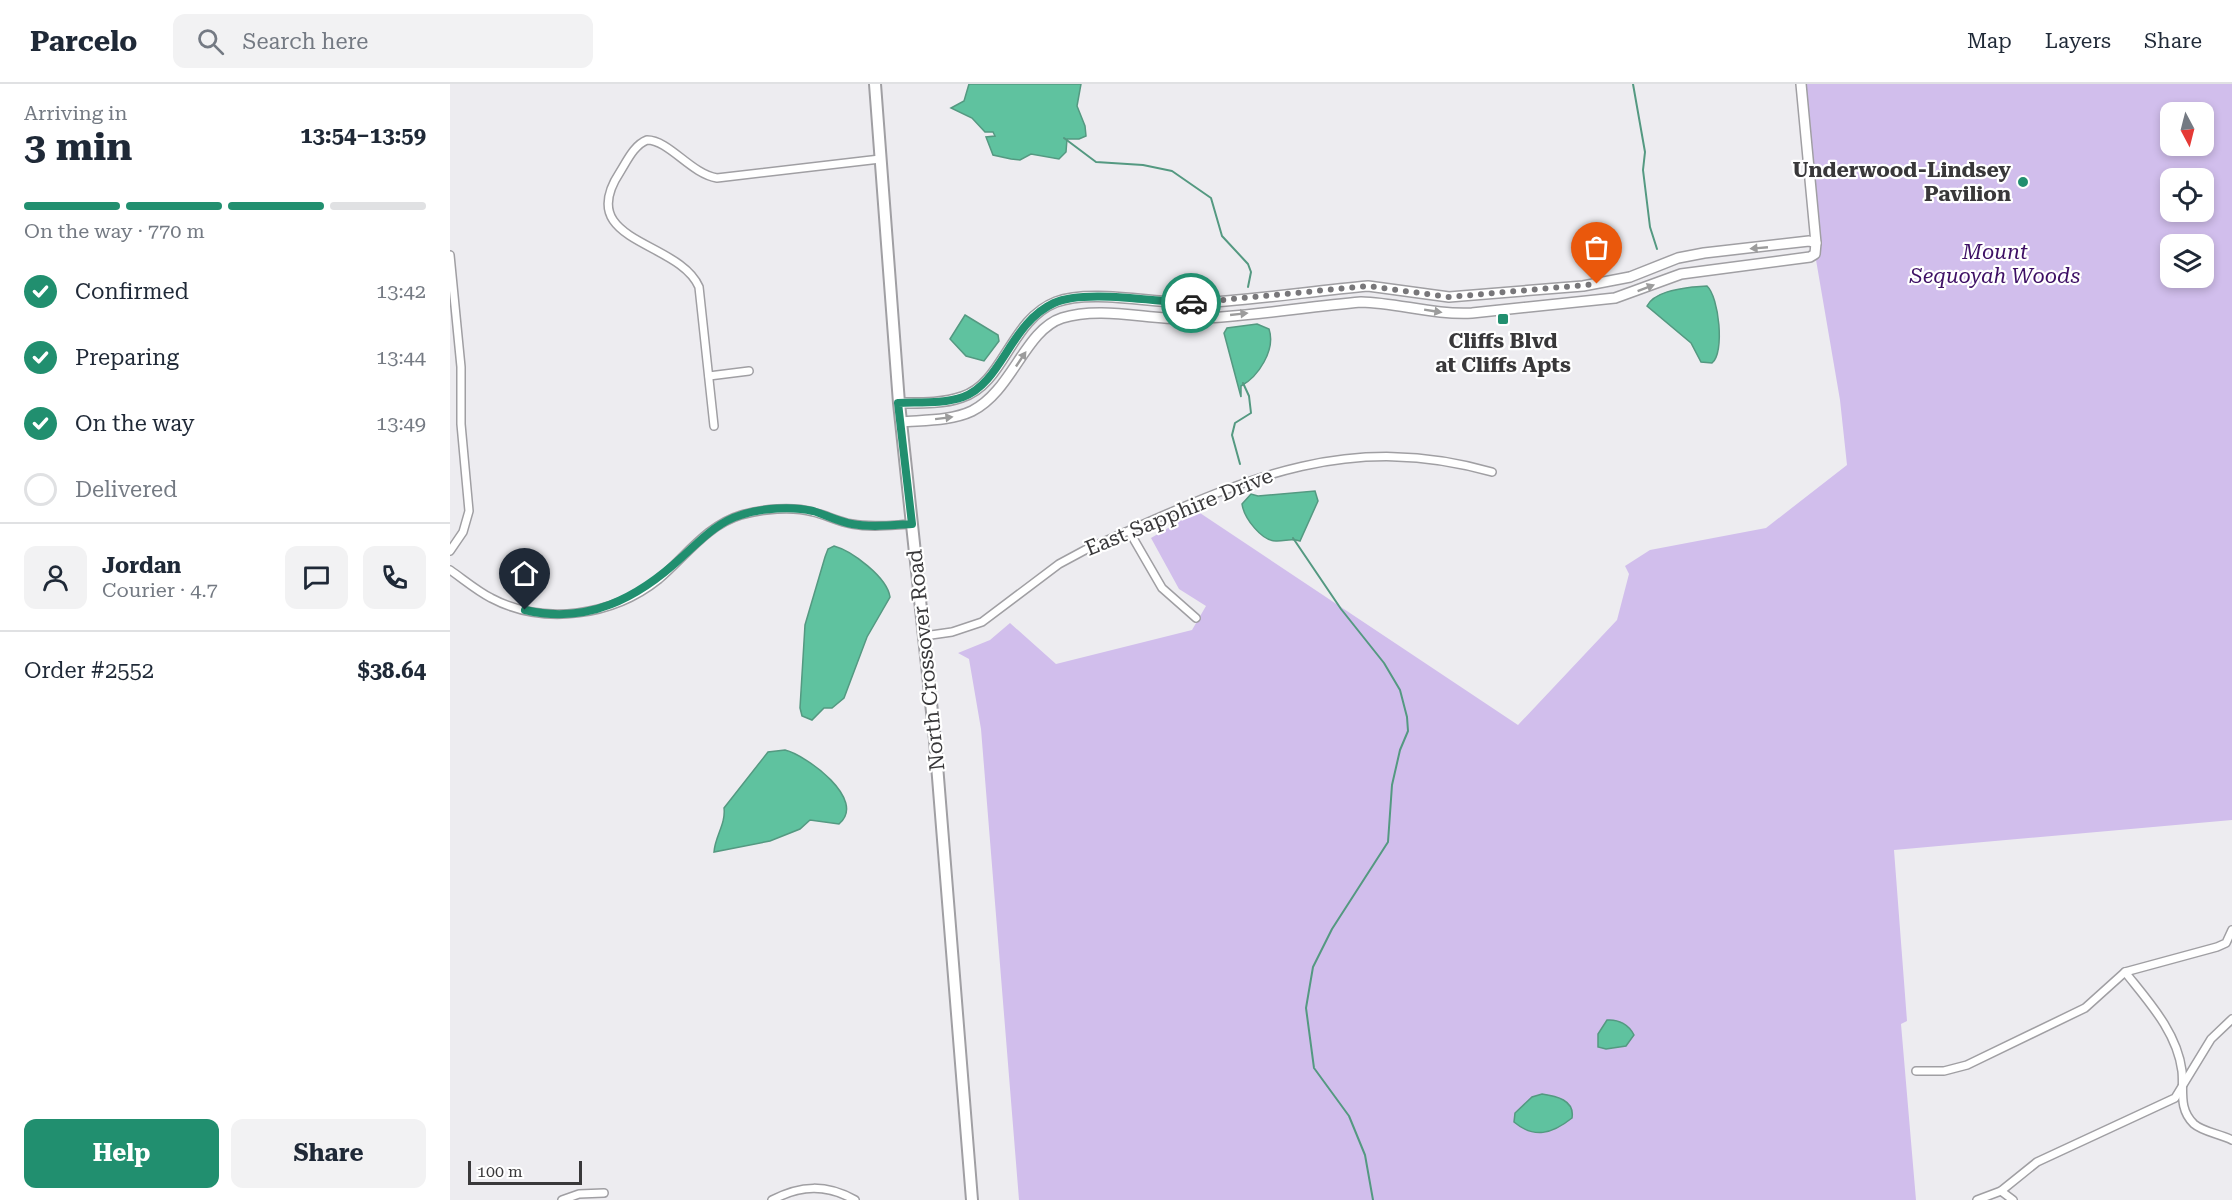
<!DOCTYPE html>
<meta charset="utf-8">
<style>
body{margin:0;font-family:"Roboto Serif",serif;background:#f2f2f3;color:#1f2937;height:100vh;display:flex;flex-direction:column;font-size:22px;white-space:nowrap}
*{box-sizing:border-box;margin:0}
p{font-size:20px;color:#747a83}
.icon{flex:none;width:33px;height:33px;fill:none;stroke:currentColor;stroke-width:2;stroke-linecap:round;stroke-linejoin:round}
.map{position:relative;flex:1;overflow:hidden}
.side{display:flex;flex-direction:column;background:#fff;width:450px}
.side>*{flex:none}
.needle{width:39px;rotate:173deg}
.tools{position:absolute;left:1710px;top:18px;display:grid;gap:12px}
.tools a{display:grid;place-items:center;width:54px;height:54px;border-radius:12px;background:#fff;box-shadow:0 3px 9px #0003;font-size:30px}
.scale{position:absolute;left:18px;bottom:15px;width:114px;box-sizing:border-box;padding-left:6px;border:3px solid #39383a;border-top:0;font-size:16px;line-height:21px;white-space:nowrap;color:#39383a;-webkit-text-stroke:4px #fff;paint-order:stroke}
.pin{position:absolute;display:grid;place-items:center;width:51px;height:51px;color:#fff;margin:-62px -26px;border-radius:50% 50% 50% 0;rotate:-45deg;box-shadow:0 0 6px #0007}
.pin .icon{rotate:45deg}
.courier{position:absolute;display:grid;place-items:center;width:60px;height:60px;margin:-30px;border:4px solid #218f6f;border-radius:50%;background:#fff;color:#222;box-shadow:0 2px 8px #0007}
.overview em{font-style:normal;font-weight:700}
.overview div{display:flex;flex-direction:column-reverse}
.overview{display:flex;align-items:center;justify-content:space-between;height:102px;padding:0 24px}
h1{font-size:39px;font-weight:700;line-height:45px}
.bar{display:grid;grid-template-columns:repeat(4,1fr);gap:9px 6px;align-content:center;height:72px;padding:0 24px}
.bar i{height:8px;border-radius:4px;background:#e0e1e3}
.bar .selected{background:#218f6f}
.bar p{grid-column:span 4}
.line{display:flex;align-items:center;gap:15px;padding:0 24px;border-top:2px solid #e0e1e3}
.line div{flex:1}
.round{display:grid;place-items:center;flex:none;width:63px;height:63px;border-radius:12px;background:#f2f2f3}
ol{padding:0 24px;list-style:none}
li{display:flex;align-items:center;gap:18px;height:66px}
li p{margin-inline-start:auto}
li .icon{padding:6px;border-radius:50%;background:#218f6f;color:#fff;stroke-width:4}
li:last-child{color:#747a83}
li i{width:33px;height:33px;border:3px solid #e0e1e3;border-radius:50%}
.primary-button{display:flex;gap:12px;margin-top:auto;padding:12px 24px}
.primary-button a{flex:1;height:69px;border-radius:12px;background:#218f6f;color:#fff;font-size:24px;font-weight:700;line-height:69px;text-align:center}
.primary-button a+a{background:#f2f2f3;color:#1f2937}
header{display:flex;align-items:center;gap:36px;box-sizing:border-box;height:84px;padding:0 30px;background:#fff;border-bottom:2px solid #e0e1e3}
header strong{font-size:28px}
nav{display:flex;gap:33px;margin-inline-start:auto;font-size:21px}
.search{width:420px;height:54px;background:#f2f2f3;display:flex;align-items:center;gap:15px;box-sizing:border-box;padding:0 21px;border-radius:12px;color:#747a83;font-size:22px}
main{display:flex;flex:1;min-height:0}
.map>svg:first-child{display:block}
.green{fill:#d1beec;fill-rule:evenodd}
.water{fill:#5fc29f;stroke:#549981;stroke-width:1.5}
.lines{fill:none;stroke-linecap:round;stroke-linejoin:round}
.stream{stroke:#549981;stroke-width:2}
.street-casing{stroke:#a09fa3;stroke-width:10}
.secondary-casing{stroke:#a09fa3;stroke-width:12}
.primary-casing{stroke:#a09fa3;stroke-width:14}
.street{stroke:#fff;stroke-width:7}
.secondary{stroke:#fff;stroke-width:9}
.primary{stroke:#fff;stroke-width:10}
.oneway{fill:#9c9c9c}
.done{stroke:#78777a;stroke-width:6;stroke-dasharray:0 10.8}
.route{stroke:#218f6f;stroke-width:8}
.poi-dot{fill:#218f6f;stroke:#fff;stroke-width:2}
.labels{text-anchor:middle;stroke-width:4.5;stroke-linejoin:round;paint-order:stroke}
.poi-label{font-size:21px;font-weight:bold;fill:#39383a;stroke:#fff;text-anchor:end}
.park-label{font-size:21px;font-style:italic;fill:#3e1065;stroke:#fff}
.street-label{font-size:21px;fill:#39383a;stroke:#fff}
</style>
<header>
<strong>Parcelo</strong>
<div class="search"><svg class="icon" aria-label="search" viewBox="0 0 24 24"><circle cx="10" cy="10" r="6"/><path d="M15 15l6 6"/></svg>Search here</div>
<nav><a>Map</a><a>Layers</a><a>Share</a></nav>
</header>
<main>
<section class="side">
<div class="overview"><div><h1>3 min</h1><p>Arriving in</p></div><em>13:54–13:59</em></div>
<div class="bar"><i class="selected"></i><i class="selected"></i><i class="selected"></i><i></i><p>On the way · 770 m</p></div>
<ol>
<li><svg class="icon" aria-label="check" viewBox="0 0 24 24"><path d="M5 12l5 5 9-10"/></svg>Confirmed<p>13:42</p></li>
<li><svg class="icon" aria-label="check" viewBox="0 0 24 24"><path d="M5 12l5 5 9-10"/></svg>Preparing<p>13:44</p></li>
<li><svg class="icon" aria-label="check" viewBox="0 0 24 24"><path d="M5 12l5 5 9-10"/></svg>On the way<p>13:49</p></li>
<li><i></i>Delivered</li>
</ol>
<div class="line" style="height:108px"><a class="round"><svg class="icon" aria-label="person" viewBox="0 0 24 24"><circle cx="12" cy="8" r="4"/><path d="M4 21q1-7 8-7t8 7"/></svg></a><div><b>Jordan</b><p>Courier · 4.7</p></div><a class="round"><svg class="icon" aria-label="chat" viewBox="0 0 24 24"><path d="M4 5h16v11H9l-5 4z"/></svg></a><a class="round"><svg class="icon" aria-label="phone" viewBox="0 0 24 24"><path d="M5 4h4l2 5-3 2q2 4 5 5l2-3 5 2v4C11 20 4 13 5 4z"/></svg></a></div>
<div class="line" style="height:78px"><div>Order #2552</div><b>$38.64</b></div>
<div class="primary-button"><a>Help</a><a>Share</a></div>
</section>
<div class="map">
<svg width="1782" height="1116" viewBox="0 0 1782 1116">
<rect width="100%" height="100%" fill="#edecf0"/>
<path class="green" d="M 1351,0 L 1782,0 L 1782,736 L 1444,766 L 1457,937 L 1451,940 L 1466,1116 L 569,1116 L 531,645 L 519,575 L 508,569 L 540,556 L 560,539 L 606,580 L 742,546 L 756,522 L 729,505 L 701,454 L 747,427 L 1068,641 L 1167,536 L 1179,490 L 1175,482 L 1200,466 L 1316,444 L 1397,381 L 1390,316 L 1365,170 ZM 1720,28 L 1754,28 L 1754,62 L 1720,62 ZM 1720,94 L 1754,94 L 1754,128 L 1720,128 ZM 1720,160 L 1754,160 L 1754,194 L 1720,194 Z"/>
<g class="water">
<polygon points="519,0 631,0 627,22 635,42 636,52 629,55 617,55 616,68 609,75 581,70 570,76 561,75 543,71 536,53 545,52 543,48 535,48 522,34 501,24 514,17"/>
<path d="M 1243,203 L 1257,202 C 1269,213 1275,269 1262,279 L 1251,278 L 1241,259 L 1197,222 C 1204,208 1228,205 1243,203 Z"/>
<polygon points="515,231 548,251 549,257 534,277 516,272 500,255"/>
<path d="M 807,240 L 819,245 C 826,266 808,293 791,302 L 791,313 L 774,249 L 777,244 Z"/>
<path d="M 865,407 L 868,417 L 850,457 C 840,454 837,457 827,457 C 812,458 794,434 792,420 L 801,410 L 808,412 Z"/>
<path d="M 384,462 C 402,467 437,493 440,513 L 417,553 L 394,614 L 382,624 L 374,624 L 362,636 L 352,632 L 350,624 L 355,541 L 375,473 L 378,465 Z"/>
<path d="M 335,666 C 356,671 418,716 389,740 L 360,736 L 350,745 L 320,757 L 264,768 C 265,752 276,740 274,724 L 318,668 Z"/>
<path d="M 1157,936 C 1169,935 1179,941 1184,951 L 1176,962 L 1156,965 L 1148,963 L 1148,950 Z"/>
<path d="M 1092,1010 C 1106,1012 1125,1016 1122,1034 C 1102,1050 1084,1055 1064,1038 L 1065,1029 L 1082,1013 Z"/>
</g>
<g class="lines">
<g class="stream">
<polyline points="1183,0 1195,68 1193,86 1200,143 1207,165"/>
<polyline points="614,54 646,78 693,81 722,87 761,114 772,152 798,180 801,188 798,203"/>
<polyline points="790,380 782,351 785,339 801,329 799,312 793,299"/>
<polyline points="843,454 891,525 934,579 950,606 957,633 958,647 950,666 942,701 938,758 882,845 863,883 856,924 864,984 899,1032 915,1071 923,1116"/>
</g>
<defs>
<g id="street">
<polyline points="0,171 11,283 11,340 19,427 13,448 0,467"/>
<polyline points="259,292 299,287"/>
<path d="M 264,342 L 249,203 C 229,156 123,159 170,88 C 177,77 184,61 197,56 C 219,56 241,90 267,94 L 430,75"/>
<polyline points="679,447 712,504 746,534"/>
<path d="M 0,486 C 13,495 27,507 41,514 C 94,542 163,532 209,495 C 235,473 257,441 291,431 C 312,425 342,422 363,428 C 376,431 389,438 402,440 C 422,444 442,441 462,440"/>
<path d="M 474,552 L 502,548 L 532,538 L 609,480 L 635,466 C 775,405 885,343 1042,388"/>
<path d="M 1675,888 C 1698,917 1727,948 1732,987 C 1734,1006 1728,1025 1744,1040 C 1753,1048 1771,1050 1782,1056"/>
<polyline points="1466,987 1494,987 1517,981 1635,924 1675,888 1767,863 1776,859 1782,846"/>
<polyline points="1551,1107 1563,1116"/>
<polyline points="112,1116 129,1110 154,1109"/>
<path d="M 322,1116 C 351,1101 376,1100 405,1116"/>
<polyline points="1527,1116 1551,1107 1587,1078 1725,1014 1761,955 1782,935"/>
</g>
<g id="secondary">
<path d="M 449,319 C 469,319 492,320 512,313 C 554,300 560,236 606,218 C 640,205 703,219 742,219 C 800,217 860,207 918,202 L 999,213 L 1133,202 L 1180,193 L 1228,174 L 1254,169 L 1359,157 L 1366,159"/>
<path d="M 451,338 C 473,336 501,337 522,327 C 562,307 575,246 612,234 C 650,222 695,235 734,235 C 793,234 852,223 911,218 C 948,219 984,231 1022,229 L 1165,214 L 1231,190 L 1360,173 L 1365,170 L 1366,159 L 1351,0"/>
</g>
<polyline id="primary" points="425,0 449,319 485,656 522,1116"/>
</defs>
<use href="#street" class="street-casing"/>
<use href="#secondary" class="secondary-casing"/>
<use href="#primary" class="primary-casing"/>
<use href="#street" class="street"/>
<use href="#secondary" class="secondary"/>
<use href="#primary" class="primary"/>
</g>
<defs><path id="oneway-solid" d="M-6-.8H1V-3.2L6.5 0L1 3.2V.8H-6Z" transform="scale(1.5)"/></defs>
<g class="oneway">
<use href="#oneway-solid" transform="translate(1309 164) rotate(175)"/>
<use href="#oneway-solid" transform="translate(1196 204) rotate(-21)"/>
<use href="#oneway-solid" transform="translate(983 227) rotate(9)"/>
<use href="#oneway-solid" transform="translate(789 230) rotate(-6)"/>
<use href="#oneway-solid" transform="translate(571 275) rotate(-56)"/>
<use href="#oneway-solid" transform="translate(494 334) rotate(-7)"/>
</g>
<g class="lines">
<polyline class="done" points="741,219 918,202 999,213 1147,200"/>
<path class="route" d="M 75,526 C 137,541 188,514 232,473 C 250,457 267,438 291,431 C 312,424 342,422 363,427 C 376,431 389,438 402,440 C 422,444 442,441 462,440 L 448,319 C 469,318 493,320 513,313 C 552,299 560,239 604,219 C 635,205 705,218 741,219"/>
</g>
<g class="poi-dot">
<circle cx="1573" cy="98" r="6"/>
<rect x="1047" y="229" width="12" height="12" rx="3"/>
</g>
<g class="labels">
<g class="poi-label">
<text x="1561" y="93">Underwood-Lindsey<tspan x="1561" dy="24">Pavilion</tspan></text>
<text x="1053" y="264" text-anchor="middle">Cliffs Blvd<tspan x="1053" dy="24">at Cliffs Apts</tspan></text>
</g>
<g class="park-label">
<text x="1545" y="175">Mount<tspan x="1545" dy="24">Sequoyah Woods</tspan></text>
</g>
<g class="street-label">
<text transform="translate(729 428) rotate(-22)" y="7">East Sapphire Drive</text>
<text transform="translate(476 576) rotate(-96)" y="7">North Crossover Road</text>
</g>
</g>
</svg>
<div class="tools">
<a><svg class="needle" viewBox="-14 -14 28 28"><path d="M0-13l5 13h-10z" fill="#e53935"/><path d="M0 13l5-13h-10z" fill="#747a83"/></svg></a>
<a><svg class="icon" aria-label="locate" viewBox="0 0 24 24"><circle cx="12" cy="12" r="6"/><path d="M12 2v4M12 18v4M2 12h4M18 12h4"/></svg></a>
<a><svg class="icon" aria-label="layers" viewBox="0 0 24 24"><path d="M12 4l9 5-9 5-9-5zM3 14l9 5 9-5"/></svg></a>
</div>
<div class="scale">100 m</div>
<div class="pin" style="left:1147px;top:200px;background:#ea580c"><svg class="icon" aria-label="bag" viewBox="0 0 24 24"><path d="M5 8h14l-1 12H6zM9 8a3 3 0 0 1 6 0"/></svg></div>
<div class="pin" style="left:75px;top:526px;background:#1f2937"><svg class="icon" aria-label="home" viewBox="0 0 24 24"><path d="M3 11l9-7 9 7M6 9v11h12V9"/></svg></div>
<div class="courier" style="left:741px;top:219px"><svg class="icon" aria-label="car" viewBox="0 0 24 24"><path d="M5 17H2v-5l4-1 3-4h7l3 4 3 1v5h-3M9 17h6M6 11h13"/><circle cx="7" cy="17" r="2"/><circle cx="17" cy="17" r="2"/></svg></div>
</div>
</main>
